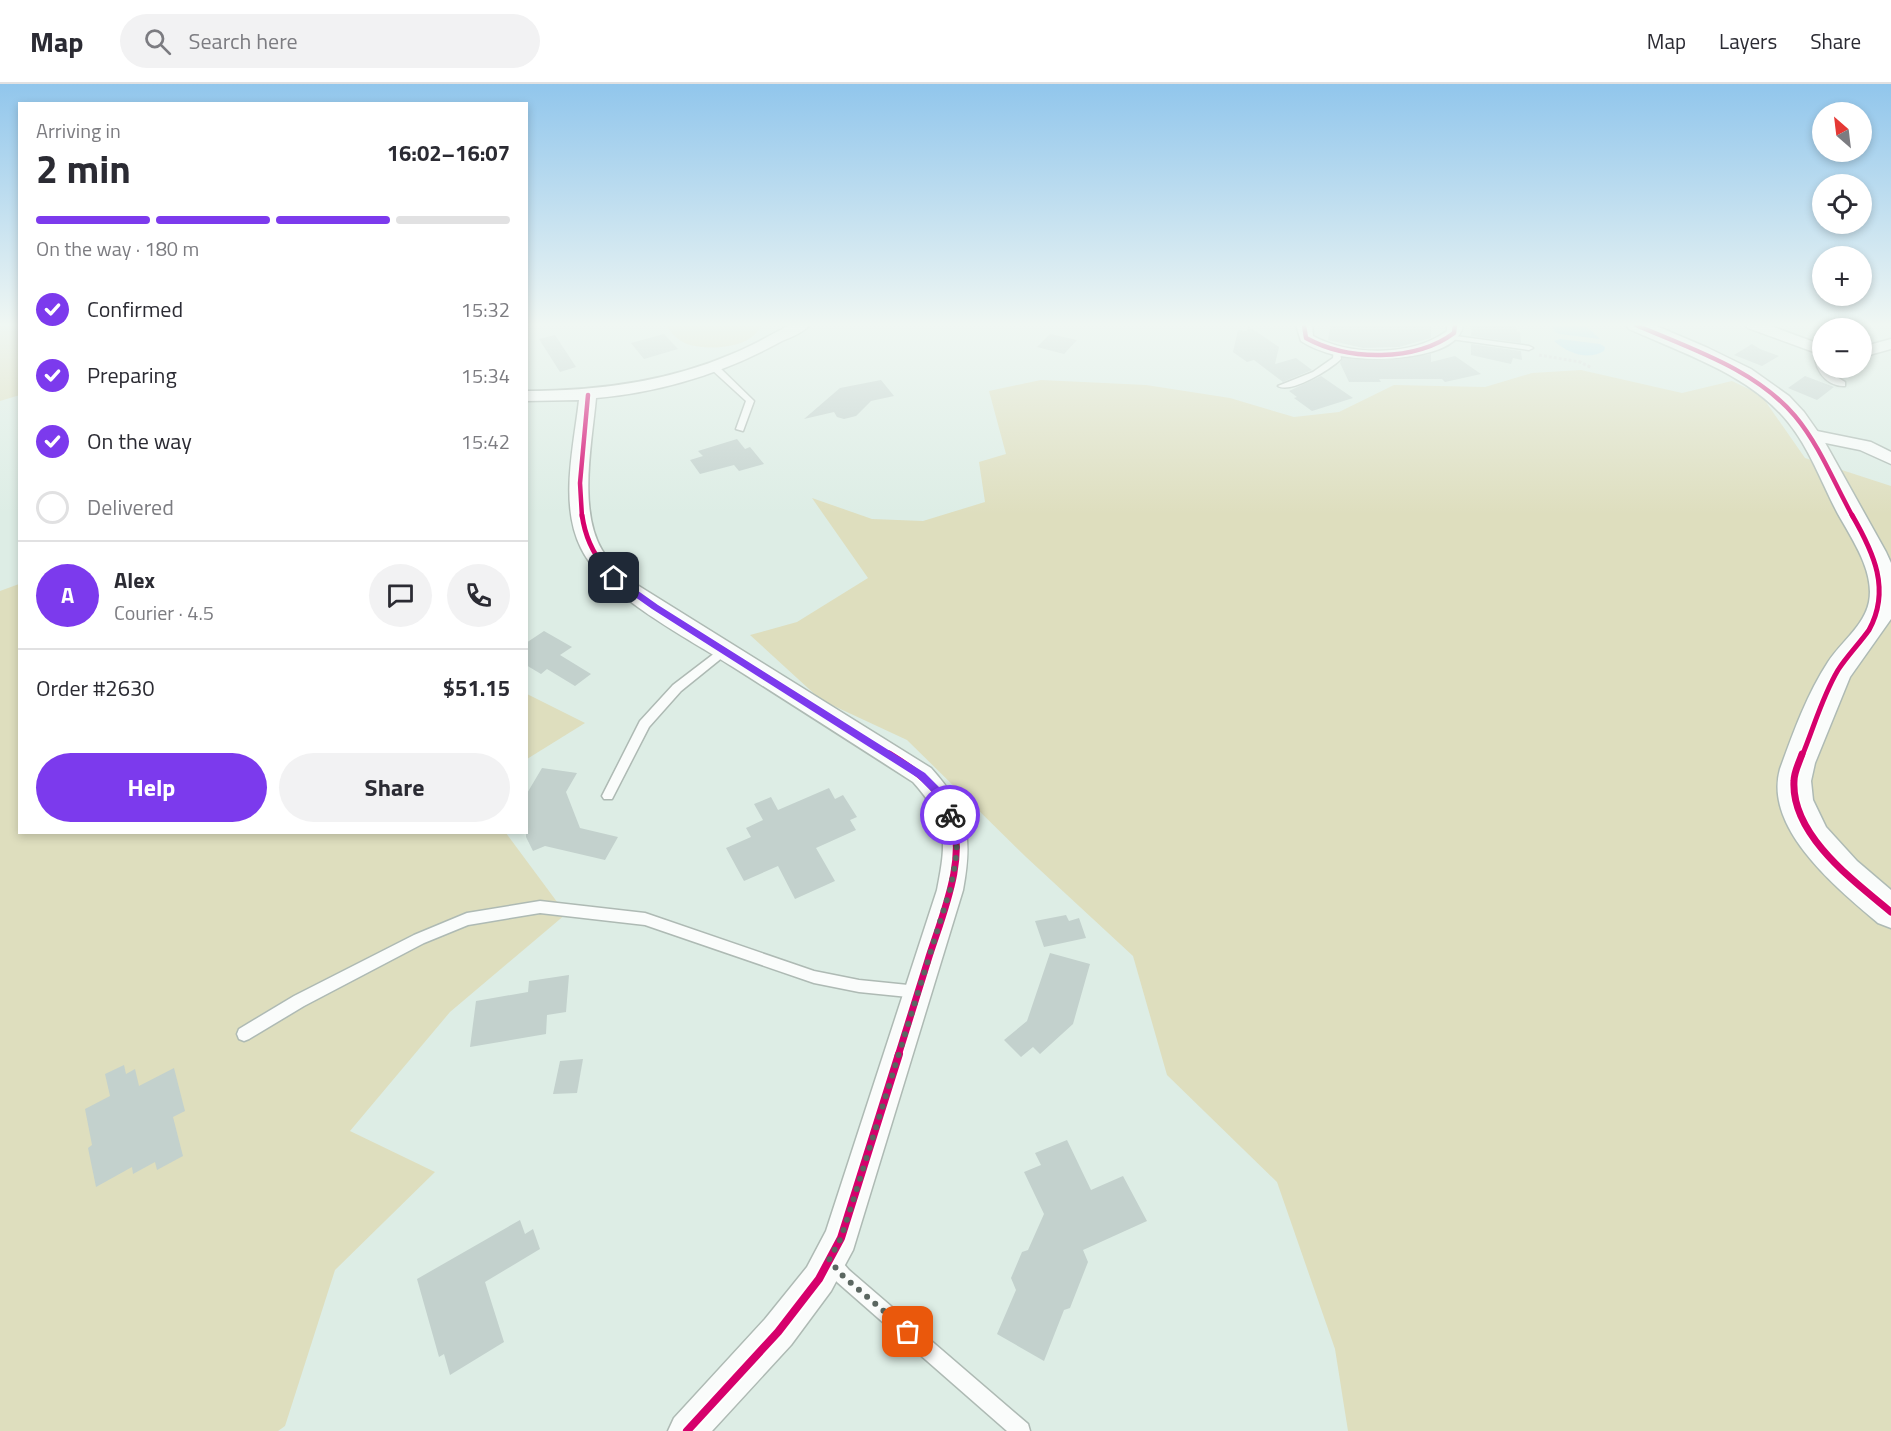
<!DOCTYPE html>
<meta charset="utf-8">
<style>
body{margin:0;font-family:"Titillium Web",sans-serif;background:#f2f2f3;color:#2b2b33;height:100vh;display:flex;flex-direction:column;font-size:22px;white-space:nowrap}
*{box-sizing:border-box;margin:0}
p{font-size:20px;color:#7c7c81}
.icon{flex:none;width:33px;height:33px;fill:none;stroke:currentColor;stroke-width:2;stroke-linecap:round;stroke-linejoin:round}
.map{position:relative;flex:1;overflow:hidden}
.panel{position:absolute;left:18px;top:18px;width:510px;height:732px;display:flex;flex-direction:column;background:#fff;border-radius:0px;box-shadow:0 3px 9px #0003}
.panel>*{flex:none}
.needle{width:39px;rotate:332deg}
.buttons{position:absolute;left:1812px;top:18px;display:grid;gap:12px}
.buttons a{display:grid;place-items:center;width:60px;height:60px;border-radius:50%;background:#fff;box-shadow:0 3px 9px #0003;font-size:30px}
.pin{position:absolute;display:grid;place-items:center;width:51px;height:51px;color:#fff;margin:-26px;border-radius:12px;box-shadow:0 3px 9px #0006}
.courier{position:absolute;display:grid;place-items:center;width:60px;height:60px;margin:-30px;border:4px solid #7c3aed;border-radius:50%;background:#fff;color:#222;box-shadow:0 2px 8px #0007}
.headline em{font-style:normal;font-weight:700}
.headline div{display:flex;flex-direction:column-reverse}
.headline{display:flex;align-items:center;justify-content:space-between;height:102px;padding:0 18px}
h1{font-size:39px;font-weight:700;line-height:45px}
.bar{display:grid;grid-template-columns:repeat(4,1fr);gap:9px 6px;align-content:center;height:72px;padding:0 18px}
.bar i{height:8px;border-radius:4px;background:#e1e1e2}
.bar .selected{background:#7c3aed}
.bar p{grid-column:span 4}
.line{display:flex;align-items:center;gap:15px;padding:0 18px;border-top:2px solid #e1e1e2}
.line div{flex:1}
.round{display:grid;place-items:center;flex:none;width:63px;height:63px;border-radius:32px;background:#f2f2f3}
ol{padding:0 18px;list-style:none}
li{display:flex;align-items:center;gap:18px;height:66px}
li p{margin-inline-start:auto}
li .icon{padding:6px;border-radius:50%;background:#7c3aed;color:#fff;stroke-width:4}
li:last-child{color:#7c7c81}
li i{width:33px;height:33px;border:3px solid #e1e1e2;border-radius:50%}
.primary-button{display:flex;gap:12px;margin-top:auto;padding:12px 18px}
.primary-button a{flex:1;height:69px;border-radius:36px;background:#7c3aed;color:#fff;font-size:24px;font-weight:700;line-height:69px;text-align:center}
.primary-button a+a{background:#f2f2f3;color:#2b2b33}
header{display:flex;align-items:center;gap:36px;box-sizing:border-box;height:84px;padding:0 30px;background:#fff;border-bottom:2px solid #e1e1e2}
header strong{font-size:28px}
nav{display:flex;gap:33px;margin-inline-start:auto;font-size:21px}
.search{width:420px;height:54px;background:#f2f2f3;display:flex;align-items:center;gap:15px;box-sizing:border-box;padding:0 21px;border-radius:33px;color:#7c7c81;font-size:22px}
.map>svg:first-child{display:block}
.green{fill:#dedebe}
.water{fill:#b0e1f3}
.building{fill:#c3d1cd}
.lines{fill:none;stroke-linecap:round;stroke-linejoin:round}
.lane-casing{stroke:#aebab4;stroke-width:3}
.street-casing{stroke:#aebab4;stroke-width:3}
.secondary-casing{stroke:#aebab4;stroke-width:3}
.path{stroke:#d6dad8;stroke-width:3;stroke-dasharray:3 2;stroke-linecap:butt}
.lane{fill:#fafcfb;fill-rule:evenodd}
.street{fill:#fafcfb;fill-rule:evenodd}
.secondary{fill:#fafcfb;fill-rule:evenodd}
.cycleway-far3-casing{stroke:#fff;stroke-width:8}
.cycleway-far2-casing{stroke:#fff;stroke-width:8}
.cycleway-far1-casing{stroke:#fff;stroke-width:10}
.cycleway-casing{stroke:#fff;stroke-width:12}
.cycleway-far3{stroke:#d6006c;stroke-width:4.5}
.cycleway-far2{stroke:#d6006c;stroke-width:5}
.cycleway-far1{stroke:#d6006c;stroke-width:7}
.cycleway{stroke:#d6006c;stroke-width:8}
.route{fill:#7c3aed}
.done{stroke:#5a6660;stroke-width:6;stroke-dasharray:0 10.8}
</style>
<header>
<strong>Map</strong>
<div class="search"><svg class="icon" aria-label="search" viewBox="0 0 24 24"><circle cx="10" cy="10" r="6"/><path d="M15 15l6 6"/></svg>Search here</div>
<nav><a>Map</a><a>Layers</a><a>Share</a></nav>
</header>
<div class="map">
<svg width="1891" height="1347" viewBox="0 0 1891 1347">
<rect width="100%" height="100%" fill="#ddede5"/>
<g class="green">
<polygon points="0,241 19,241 20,311 0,317"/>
<path d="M 665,241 L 761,241 C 753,265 707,267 687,260 C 677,256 672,249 665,241 Z"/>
<polygon points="1581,286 1682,309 1732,297 1761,311 1805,374 1891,402 1891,1347 1348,1347 1335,1265 1277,1098 1167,991 1133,872 1026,773 907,656 821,616 750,551 797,538 868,494 812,414 872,435 923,437 985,418 979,378 1006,370 989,307 1041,296 1146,301 1230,314 1294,333 1339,328 1394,301 1485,303 1532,289"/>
<polygon points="19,500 20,748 506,749 566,830 450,928 350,1047 435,1088 335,1186 285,1342 278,1347 0,1347 0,507"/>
<polygon points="527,610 585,639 527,675"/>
</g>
<g class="water">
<polygon points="1552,241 1585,241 1600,255 1559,250 1554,247"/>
<path d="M 1560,255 L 1600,260 L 1605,263 L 1604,267 C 1587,277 1568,269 1554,257 Z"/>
</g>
<g class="building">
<polygon points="1331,241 1431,241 1431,254 1399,263 1363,264 1328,256"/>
<polygon points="1472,241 1516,241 1517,247 1520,248 1521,259 1471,252"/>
<polygon points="1248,242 1279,263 1275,280 1296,274 1312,286 1283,298 1254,276 1247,278 1233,268 1238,246 1247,247"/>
<polygon points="664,250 678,265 644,275 631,259"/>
<polygon points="1050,250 1077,256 1064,270 1037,263"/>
<polygon points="555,251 576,283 560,288 539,255"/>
<polygon points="1471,260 1521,267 1522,276 1513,274 1511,280 1471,271"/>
<polygon points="1752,260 1760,265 1779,272 1762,282 1734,271"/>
<polygon points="1431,270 1431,278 1455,272 1481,290 1445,298 1442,295 1379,295 1381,298 1349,298 1340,279 1343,274 1386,276"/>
<polygon points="1321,292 1353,314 1312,327 1294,314 1297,313 1289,307"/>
<polygon points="1805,292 1834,303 1817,316 1788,304"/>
<polygon points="881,296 894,312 871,317 856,332 844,335 837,333 834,328 804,335 840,304"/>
<polygon points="737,355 745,365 750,363 764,380 739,387 734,381 700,390 690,376 703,372 698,367"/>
<polygon points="544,547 572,563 560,571 591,590 575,602 547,585 541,590 526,581 526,559"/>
<polygon points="542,684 577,689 566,708 580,744 618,753 605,776 545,762 533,767 526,753 526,711"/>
<polygon points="829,704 835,715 843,711 857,733 850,736 856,746 816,764 835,797 795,815 778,782 744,797 726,764 751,753 746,744 763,736 754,720 771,713 778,726"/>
<polygon points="1066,831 1069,837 1079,834 1086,854 1044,863 1035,837"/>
<polygon points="1050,869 1090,880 1073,940 1040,970 1033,963 1021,973 1004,956 1027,937"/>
<polygon points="569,891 566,928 547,931 546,950 470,963 476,917 528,908 529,897"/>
<polygon points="583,975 577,1009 553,1010 560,977"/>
<polygon points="124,981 126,990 135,985 139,1002 174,984 185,1027 173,1033 183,1072 157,1086 155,1078 133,1090 132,1083 96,1103 88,1064 92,1061 85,1025 110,1012 105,990"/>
<polygon points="1067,1056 1091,1106 1123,1092 1147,1137 1083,1166 1088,1178 1070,1224 1064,1226 1044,1277 997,1250 1016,1206 1011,1194 1022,1168 1028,1166 1044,1130 1024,1088 1041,1081 1035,1069"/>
<polygon points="520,1136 525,1150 533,1145 540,1165 485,1198 504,1258 450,1291 444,1270 439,1273 417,1195"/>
</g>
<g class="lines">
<defs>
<g id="lane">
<polygon points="1448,251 1529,262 1533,264 1529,266 1451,255 1447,253"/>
<path d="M 1816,263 L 1822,264 L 1822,284 L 1845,298 L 1845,302 C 1825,303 1811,282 1816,263 Z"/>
<path d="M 1334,266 L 1340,266 L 1341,275 C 1331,285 1291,310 1278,302 L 1313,288 L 1333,274 Z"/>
<polygon points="711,281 717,281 754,317 743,347 736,345 746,317 711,285"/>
<polygon points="724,562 729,566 728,569 681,607 649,643 612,715 604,715 602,712 640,637 673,601"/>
<polygon points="540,817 645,829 814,887 859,896 918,902 923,903 925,908 923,913 918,914 859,908 814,899 645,841 540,829 468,841 424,859 304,922 249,955 244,957 239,955 237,950 239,945 294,912 414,851 467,829"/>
<polygon points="830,1168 836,1171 849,1186 1028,1340 1030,1347 1007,1347 837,1198 824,1183 821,1177 824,1171"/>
</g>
<g id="street">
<path d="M 790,241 L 810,241 C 803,249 791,253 782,257 C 724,289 662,308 596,314 C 592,358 578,426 602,466 C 610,479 622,489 634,499 L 931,684 C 968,725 973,752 963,806 L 853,1166 L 831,1207 L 791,1261 L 712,1347 L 668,1347 L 674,1334 L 765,1235 L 807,1183 L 826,1147 L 937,806 C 947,756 948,737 913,698 C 853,659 793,621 733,583 C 688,554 604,512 581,464 C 559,420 574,361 579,316 L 526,317 L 526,307 C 597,307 667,298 732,270 C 752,262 770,251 790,241 Z"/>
<path d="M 1296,241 L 1312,241 L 1313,252 C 1350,272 1412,273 1447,247 L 1447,241 L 1463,241 C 1458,279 1363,277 1335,271 C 1323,268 1312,264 1301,257 Z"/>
<polygon points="1745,241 1768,241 1822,261 1822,271 1748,244"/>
<polygon points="1891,255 1891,265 1862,273 1862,263"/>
<polygon points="1807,345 1871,358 1891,368 1891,380 1860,366 1801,354 1798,350 1801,346"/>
</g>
<path id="secondary" d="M 1626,241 L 1654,241 L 1708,264 L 1751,285 L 1789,312 L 1804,328 L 1823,355 L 1886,468 L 1891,479 L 1891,535 L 1850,593 L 1815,679 L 1811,697 L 1813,716 L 1826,743 L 1857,777 L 1891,806 L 1891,844 L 1878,839 C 1838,805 1763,745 1780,685 C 1793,649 1807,610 1828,578 C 1841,558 1864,542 1869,518 C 1875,488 1852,455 1838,430 C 1822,400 1810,365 1788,338 C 1749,290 1684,270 1629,245 Z"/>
</defs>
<use href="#lane" class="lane-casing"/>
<use href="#street" class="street-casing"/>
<use href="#secondary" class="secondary-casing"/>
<polyline class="path" points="1539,271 1580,278 1592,284"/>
<use href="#lane" class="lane"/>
<use href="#street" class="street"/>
<use href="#secondary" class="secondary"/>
<defs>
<g id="cycleway-far3">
<path d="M 1304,241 L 1306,254 C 1348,277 1415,278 1454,249 L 1455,241"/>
<path d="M 1636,241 C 1691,265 1755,285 1795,332 C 1820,362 1834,399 1853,433"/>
<polyline points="582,433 580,399 588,311"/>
</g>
<g id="cycleway-far2">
<path d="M 582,431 C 589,480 618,497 655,523 L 892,672"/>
<path d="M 1802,672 C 1814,643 1822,613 1838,586 C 1847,572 1859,560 1869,546 C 1891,506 1874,469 1852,431"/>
</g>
<g id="cycleway-far1">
<path d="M 889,670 C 915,686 937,701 950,730 C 969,772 941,834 928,876 C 918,908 908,940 898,972"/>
<path d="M 1802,670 C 1799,679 1794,688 1794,697 C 1791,751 1854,797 1891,828"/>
</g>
<polyline id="cycleway" points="687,1347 778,1248 819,1195 841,1154 899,970"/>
</defs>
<use href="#cycleway-far3" class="cycleway-far3-casing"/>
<use href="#cycleway-far2" class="cycleway-far2-casing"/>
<use href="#cycleway-far1" class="cycleway-far1-casing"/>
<use href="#cycleway" class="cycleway-casing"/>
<use href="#cycleway-far3" class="cycleway-far3"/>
<use href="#cycleway-far2" class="cycleway-far2"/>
<use href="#cycleway-far1" class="cycleway-far1"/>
<use href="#cycleway" class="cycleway"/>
</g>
<linearGradient id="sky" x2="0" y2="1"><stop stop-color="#91c6ec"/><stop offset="0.56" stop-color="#f0f7f3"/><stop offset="1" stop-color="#f0f7f3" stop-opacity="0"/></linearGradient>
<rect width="1891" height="430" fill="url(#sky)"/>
<polygon class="route" points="611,492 617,492 658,521 925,689 940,704 956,731 954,733 947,733 933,709 918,694 652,525 611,496"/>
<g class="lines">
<path class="done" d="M 908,1248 L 843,1192 L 829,1176 L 841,1154 L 854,1114 L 950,806 C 955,781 962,755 950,731"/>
</g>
</svg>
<div class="buttons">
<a><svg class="needle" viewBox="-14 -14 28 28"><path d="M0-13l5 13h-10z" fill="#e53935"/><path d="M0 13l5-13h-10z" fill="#7c7c81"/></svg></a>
<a><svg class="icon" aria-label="locate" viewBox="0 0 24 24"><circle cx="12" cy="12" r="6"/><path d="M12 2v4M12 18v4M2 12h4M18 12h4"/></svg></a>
<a>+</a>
<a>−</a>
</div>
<div class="pin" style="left:908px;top:1248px;background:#ea580c"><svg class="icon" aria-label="bag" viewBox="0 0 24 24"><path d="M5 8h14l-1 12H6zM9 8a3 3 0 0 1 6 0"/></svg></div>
<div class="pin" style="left:614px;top:494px;background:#1f2937"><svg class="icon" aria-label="home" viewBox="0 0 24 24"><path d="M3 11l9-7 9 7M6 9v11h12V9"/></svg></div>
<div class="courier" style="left:950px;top:731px"><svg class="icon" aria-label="bike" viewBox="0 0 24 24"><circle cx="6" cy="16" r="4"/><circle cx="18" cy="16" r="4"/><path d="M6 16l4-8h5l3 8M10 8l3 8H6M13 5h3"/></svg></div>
<section class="panel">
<div class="headline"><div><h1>2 min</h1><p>Arriving in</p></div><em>16:02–16:07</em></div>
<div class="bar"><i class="selected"></i><i class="selected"></i><i class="selected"></i><i></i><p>On the way · 180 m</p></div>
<ol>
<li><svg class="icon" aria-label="check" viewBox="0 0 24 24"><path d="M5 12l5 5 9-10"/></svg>Confirmed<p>15:32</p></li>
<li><svg class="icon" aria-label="check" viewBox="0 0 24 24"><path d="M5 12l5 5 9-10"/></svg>Preparing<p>15:34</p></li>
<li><svg class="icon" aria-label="check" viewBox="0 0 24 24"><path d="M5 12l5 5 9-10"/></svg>On the way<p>15:42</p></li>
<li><i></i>Delivered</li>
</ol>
<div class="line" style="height:108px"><b class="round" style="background:#7c3aed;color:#fff">A</b><div><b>Alex</b><p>Courier · 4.5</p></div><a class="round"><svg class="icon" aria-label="chat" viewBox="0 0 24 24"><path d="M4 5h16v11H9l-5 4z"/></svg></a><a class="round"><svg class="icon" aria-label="phone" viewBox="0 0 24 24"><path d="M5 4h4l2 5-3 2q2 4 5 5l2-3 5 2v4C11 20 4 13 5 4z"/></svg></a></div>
<div class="line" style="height:78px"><div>Order #2630</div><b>$51.15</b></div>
<div class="primary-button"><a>Help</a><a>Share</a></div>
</section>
</div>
